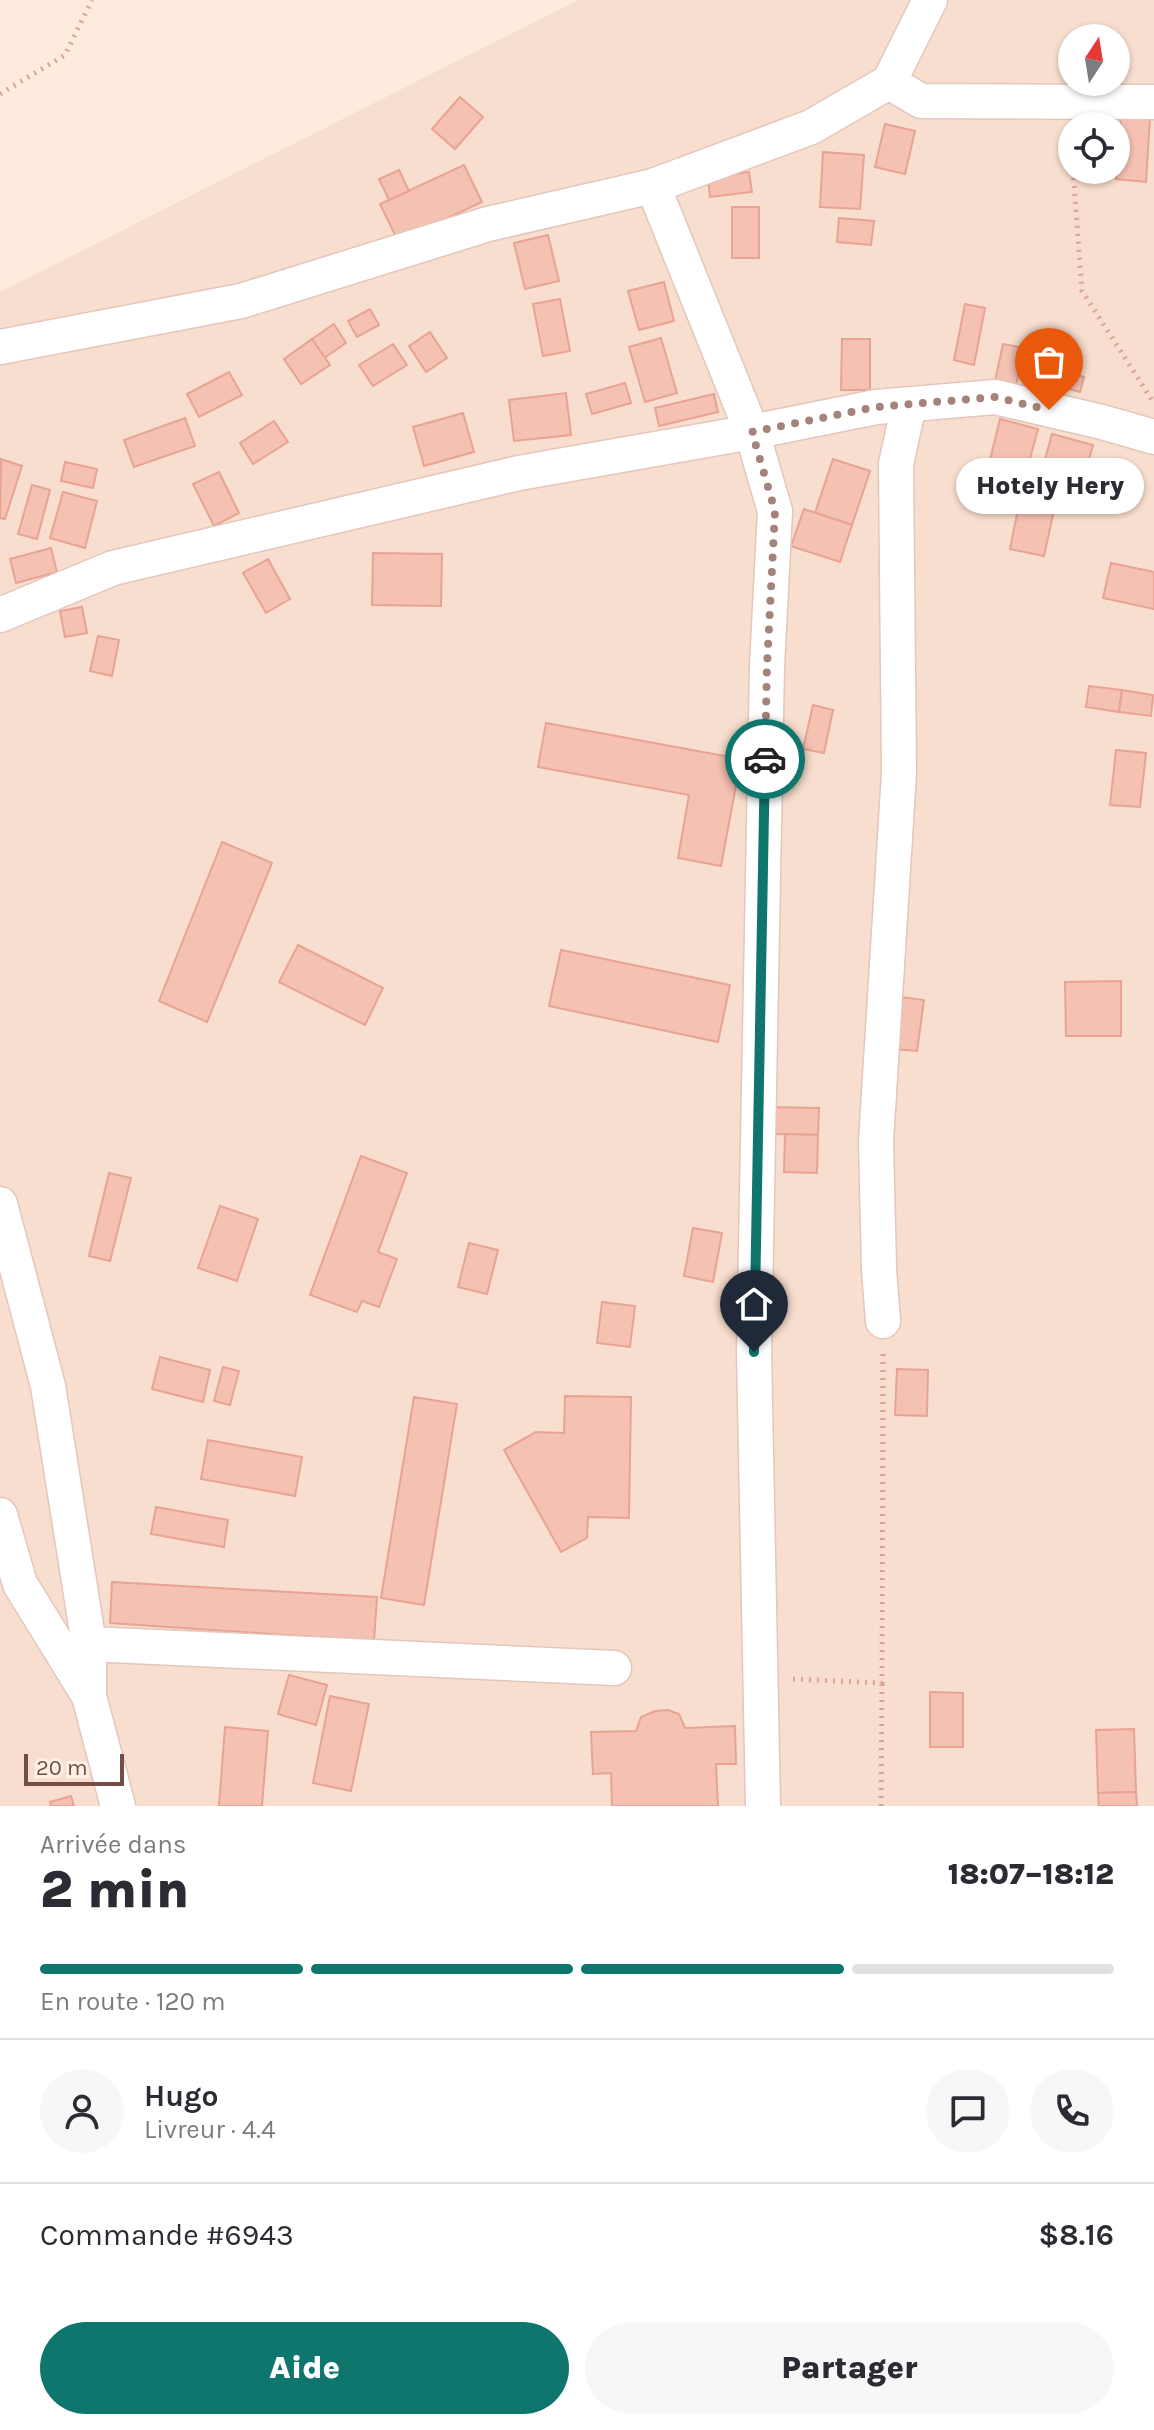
<!DOCTYPE html>
<html lang="fr">
<meta charset="utf-8">
<style>
body{margin:0;font-family:Karla,sans-serif;background:#f7f7f7;color:#2b2b33;height:100vh;display:flex;flex-direction:column;font-size:30px;white-space:nowrap}
*{box-sizing:border-box;margin:0}
p{font-size:26px;color:#7c7c81}
.icon{flex:none;width:44px;height:44px;fill:none;stroke:currentColor;stroke-width:2;stroke-linecap:round;stroke-linejoin:round}
.map{position:relative;height:1806px;overflow:hidden}
.side{display:flex;flex-direction:column;background:#fff;flex:1}
.side>*{flex:none}
.needle{width:52px;rotate:12deg}
.buttons{position:absolute;left:1058px;top:24px;display:grid;gap:16px}
.buttons a{display:grid;place-items:center;width:72px;height:72px;border-radius:50%;background:#fff;box-shadow:0 2px 6px #0004;font-size:40px}
.scale{position:absolute;left:24px;bottom:20px;width:100px;box-sizing:border-box;padding-left:8px;border:4px solid #744d45;border-top:0;font-size:22px;line-height:28px;white-space:nowrap;color:#744d45;-webkit-text-stroke:6px #fff0e5;paint-order:stroke}
.pin{position:absolute;display:grid;place-items:center;width:68px;height:68px;color:#fff;margin:-82px -34px;border-radius:50% 50% 50% 0;rotate:-45deg;box-shadow:0 0 8px #0007}
.pin .icon{rotate:45deg}
.courier{position:absolute;display:grid;place-items:center;width:80px;height:80px;margin:-40px;border:6px solid #0f766e;border-radius:50%;background:#fff;color:#222;box-shadow:0 2px 10px #0007}
.bubble{position:absolute;height:56px;border-radius:28px;background:#fff;box-shadow:0 2px 6px #0004;font-size:26px;font-weight:800;line-height:56px;text-align:center}
.headline em{font-style:normal;font-weight:800}
.headline div{display:flex;flex-direction:column-reverse}
.headline{display:flex;align-items:center;justify-content:space-between;height:136px;padding:0 40px}
h1{font-size:52px;font-weight:800;line-height:60px}
.bar{display:grid;grid-template-columns:repeat(4,1fr);gap:12px 8px;align-content:center;height:96px;padding:0 40px}
.bar i{height:10px;border-radius:6px;background:#e1e1e2}
.bar .on{background:#0f766e}
.bar p{grid-column:span 4}
.line{display:flex;align-items:center;gap:20px;padding:0 40px;border-top:2px solid #e1e1e2}
.line div{flex:1}
.round{display:grid;place-items:center;flex:none;width:84px;height:84px;border-radius:42px;background:#f7f7f7}
.action{display:flex;gap:16px;margin-top:auto;padding:16px 40px}
.action a{flex:1;height:92px;border-radius:48px;background:#0f766e;color:#fff;font-size:32px;font-weight:800;line-height:92px;text-align:center}
.action a+a{background:#f7f7f7;color:#2b2b33}
.map>svg:first-child{display:block}
.residential{fill:#f8dece;fill-rule:evenodd}
.building{fill:#f5c1b3;stroke:#e8a393;stroke-width:2}
.lines{fill:none;stroke-linecap:round;stroke-linejoin:round}
.minor-casing{stroke:#e4c7bc;stroke-width:37}
.path{stroke:#d9a497;stroke-width:5;stroke-dasharray:2 6;stroke-linecap:butt}
.minor{stroke:#fff;stroke-width:34}
.done{stroke:#a4847a;stroke-width:8;stroke-dasharray:0 14.4}
.route{stroke:#0f766e;stroke-width:10}
</style>
<div class="map">
<svg width="1154" height="1806" viewBox="0 0 1154 1806">
<rect width="100%" height="100%" fill="#feebdd"/>
<path class="residential" d="M 578,0 L 1154,0 L 1154,1806 L 0,1806 L 0,292 ZM 1072,38 L 1116,38 L 1116,82 L 1072,82 ZM 1072,126 L 1116,126 L 1116,170 L 1072,170 Z"/>
<g class="building">
<polygon points="460,97 483,117 455,149 432,129"/>
<polygon points="1121,115 1150,118 1146,182 1116,179"/>
<polygon points="885,124 915,131 905,174 875,167"/>
<polygon points="823,152 864,155 860,209 820,207"/>
<polygon points="464,165 482,202 398,241 380,204"/>
<polygon points="399,170 409,191 389,200 379,179"/>
<polygon points="749,172 752,192 710,197 708,177"/>
<rect x="732" y="207" width="27" height="51"/>
<polygon points="839,218 874,221 871,245 837,242"/>
<polygon points="548,235 559,281 525,289 514,243"/>
<polygon points="664,282 674,321 639,330 628,291"/>
<polygon points="560,299 570,351 543,356 533,304"/>
<polygon points="965,304 985,308 974,365 954,360"/>
<polygon points="370,309 379,325 357,337 348,321"/>
<polygon points="334,324 346,343 324,358 312,339"/>
<polygon points="430,332 447,358 426,372 409,346"/>
<polygon points="661,338 677,393 645,402 629,347"/>
<polygon points="312,339 330,365 301,384 284,359"/>
<polygon points="842,339 870,339 870,390 841,390"/>
<polygon points="393,344 407,365 373,386 359,365"/>
<polygon points="1003,344 1024,348 1016,385 995,381"/>
<polygon points="1042,365 1084,377 1080,392 1038,380"/>
<polygon points="229,372 242,395 199,417 187,394"/>
<polygon points="625,383 631,403 592,414 586,394"/>
<polygon points="566,393 571,435 514,441 509,400"/>
<polygon points="714,394 718,412 659,426 655,408"/>
<polygon points="463,413 474,452 424,466 413,427"/>
<polygon points="185,418 195,446 134,467 124,440"/>
<polygon points="1000,419 1038,429 1027,470 990,460"/>
<polygon points="274,421 288,442 253,464 240,443"/>
<polygon points="1052,434 1093,445 1082,485 1041,474"/>
<polygon points="1,459 22,466 5,519 0,518"/>
<polygon points="833,459 870,471 852,525 815,513"/>
<polygon points="65,462 97,469 93,488 61,481"/>
<polygon points="219,472 239,513 214,526 193,484"/>
<polygon points="32,485 50,490 37,539 18,534"/>
<polygon points="63,492 97,501 85,548 50,538"/>
<polygon points="1021,494 1056,501 1044,556 1010,549"/>
<polygon points="804,509 852,525 840,562 791,546"/>
<polygon points="51,548 57,572 16,583 10,559"/>
<polygon points="373,553 442,554 441,606 372,605"/>
<polygon points="268,559 290,599 266,613 243,573"/>
<polygon points="1111,563 1154,572 1154,609 1103,598"/>
<polygon points="82,607 87,633 65,637 60,611"/>
<polygon points="98,636 119,640 112,676 90,671"/>
<polygon points="1089,686 1122,690 1119,712 1086,707"/>
<polygon points="1122,690 1153,695 1151,716 1119,712"/>
<polygon points="813,705 833,710 824,753 803,749"/>
<polygon points="546,723 741,759 721,866 678,858 689,795 538,767"/>
<polygon points="1116,750 1146,753 1140,807 1110,805"/>
<polygon points="222,842 272,863 207,1022 159,1001"/>
<polygon points="298,945 383,988 365,1025 279,982"/>
<polygon points="561,950 730,985 718,1042 549,1006"/>
<polygon points="1121,981 1121,1036 1066,1036 1065,982"/>
<polygon points="901,997 924,1000 917,1051 894,1049"/>
<polygon points="768,1107 819,1108 818,1135 768,1134"/>
<polygon points="785,1134 818,1135 817,1173 784,1172"/>
<polygon points="361,1156 407,1173 378,1252 397,1259 379,1307 362,1301 357,1312 310,1295"/>
<polygon points="109,1173 131,1178 110,1261 89,1256"/>
<polygon points="220,1206 258,1219 237,1281 198,1268"/>
<polygon points="693,1228 722,1233 713,1282 684,1276"/>
<polygon points="469,1243 498,1250 487,1294 458,1287"/>
<polygon points="602,1302 635,1306 630,1347 597,1343"/>
<polygon points="160,1357 210,1370 203,1402 152,1389"/>
<polygon points="223,1367 239,1371 230,1405 214,1401"/>
<polygon points="897,1369 928,1370 927,1416 895,1415"/>
<polygon points="565,1396 631,1397 629,1518 588,1517 587,1538 561,1552 504,1450 536,1432 564,1433"/>
<polygon points="414,1397 457,1404 424,1605 381,1598"/>
<polygon points="208,1440 302,1457 295,1496 201,1479"/>
<polygon points="156,1507 228,1520 224,1547 151,1534"/>
<polygon points="112,1582 377,1597 374,1641 110,1623"/>
<polygon points="289,1675 327,1685 316,1725 278,1714"/>
<polygon points="930,1692 963,1693 963,1747 930,1747"/>
<polygon points="330,1696 369,1704 351,1791 313,1783"/>
<polygon points="668,1710 679,1714 685,1728 735,1726 736,1764 716,1764 718,1806 612,1806 611,1773 593,1774 591,1732 636,1731 641,1717 655,1711"/>
<polygon points="225,1727 268,1731 262,1806 219,1806"/>
<polygon points="1134,1729 1136,1792 1098,1793 1096,1730"/>
<polygon points="1136,1792 1137,1806 1099,1806 1098,1793"/>
<polygon points="71,1796 74,1806 51,1806 50,1802"/>
</g>
<g class="lines">
<defs>
<g id="minor">
<polyline points="889,82 921,101 1154,102"/>
<polyline points="653,186 752,432 775,511 767,666 754,1352 763,1806"/>
<polyline points="0,347 241,301 488,224 653,186 811,127 889,82 930,0"/>
<polyline points="0,615 113,568 519,473 752,432 876,407 995,397 1102,422 1154,437"/>
<polyline points="0,1204 48,1386 89,1644 89,1696 118,1806"/>
<polyline points="883,1321 879,1269 876,1141 899,773 896,464 909,405"/>
<polyline points="0,1515 20,1584 89,1696"/>
<polyline points="89,1644 614,1668"/>
</g>
</defs>
<use href="#minor" class="minor-casing"/>
<g class="path">
<polyline points="0,94 65,55 92,0"/>
<polyline points="1070,135 1072,160"/>
<polyline points="1073,170 1082,291 1152,400"/>
<polyline points="793,1679 882,1683 883,1354"/>
<polyline points="881,1806 882,1683"/>
</g>
<use href="#minor" class="minor"/>
</g>
<g class="lines">
<polyline class="done" points="765,759 767,666 775,511 752,432 876,407 995,397 1049,410"/>
<polyline class="route" points="754,1352 765,759"/>
</g>
</svg>
<div class="buttons">
<a><svg class="needle" viewBox="-14 -14 28 28"><path d="M0-13l5 13h-10z" fill="#e53935"/><path d="M0 13l5-13h-10z" fill="#7c7c81"/></svg></a>
<a><svg class="icon" aria-label="locate" viewBox="0 0 24 24"><circle cx="12" cy="12" r="6"/><path d="M12 2v4M12 18v4M2 12h4M18 12h4"/></svg></a>
</div>
<div class="scale">20 m</div>
<div class="pin" style="left:1049px;top:410px;background:#ea580c"><svg class="icon" aria-label="bag" viewBox="0 0 24 24"><path d="M5 8h14l-1 12H6zM9 8a3 3 0 0 1 6 0"/></svg></div>
<div class="pin" style="left:754px;top:1352px;background:#1f2937"><svg class="icon" aria-label="home" viewBox="0 0 24 24"><path d="M3 11l9-7 9 7M6 9v11h12V9"/></svg></div>
<div class="courier" style="left:765px;top:759px"><svg class="icon" aria-label="car" viewBox="0 0 24 24"><path d="M5 17H2v-5l4-1 3-4h7l3 4 3 1v5h-3M9 17h6M6 11h13"/><circle cx="7" cy="17" r="2"/><circle cx="17" cy="17" r="2"/></svg></div>
<div class="bubble" style="left:956px;top:458px;width:188px">Hotely Hery</div>
</div>
<section class="side">
<div class="headline"><div><h1>2 min</h1><p>Arrivée dans</p></div><em>18:07–18:12</em></div>
<div class="bar"><i class="on"></i><i class="on"></i><i class="on"></i><i></i><p>En route · 120 m</p></div>
<div class="line" style="height:144px"><a class="round"><svg class="icon" aria-label="person" viewBox="0 0 24 24"><circle cx="12" cy="8" r="4"/><path d="M4 21q1-7 8-7t8 7"/></svg></a><div><b>Hugo</b><p>Livreur · 4.4</p></div><a class="round"><svg class="icon" aria-label="chat" viewBox="0 0 24 24"><path d="M4 5h16v11H9l-5 4z"/></svg></a><a class="round"><svg class="icon" aria-label="phone" viewBox="0 0 24 24"><path d="M5 4h4l2 5-3 2q2 4 5 5l2-3 5 2v4C11 20 4 13 5 4z"/></svg></a></div>
<div class="line" style="height:104px"><div>Commande #6943</div><b>$8.16</b></div>
<div class="action"><a>Aide</a><a>Partager</a></div>
</section>
